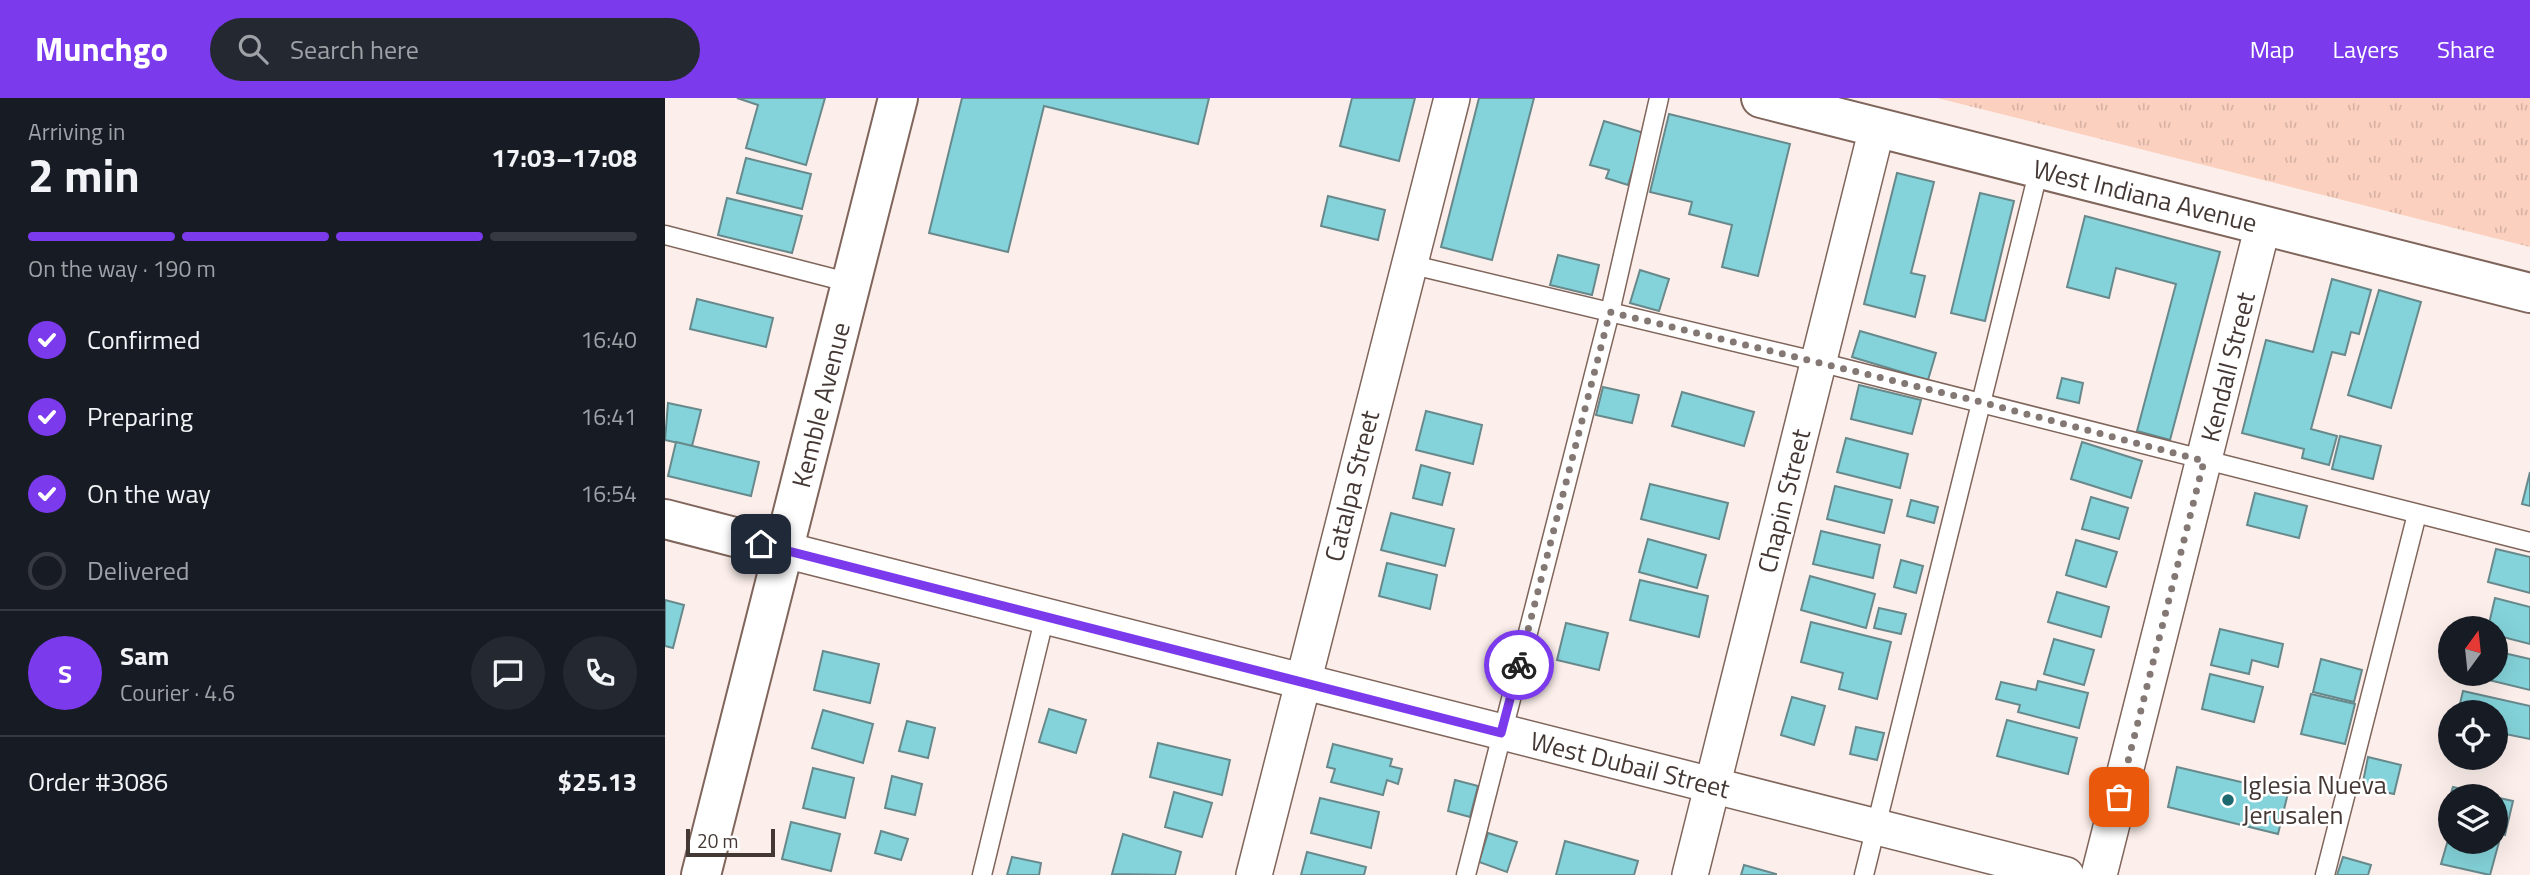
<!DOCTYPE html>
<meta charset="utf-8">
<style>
body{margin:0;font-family:"Titillium Web",sans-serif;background:#242831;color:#f1f3f6;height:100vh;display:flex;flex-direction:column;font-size:26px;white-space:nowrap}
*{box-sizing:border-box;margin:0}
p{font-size:23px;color:#9ea1a6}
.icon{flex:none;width:38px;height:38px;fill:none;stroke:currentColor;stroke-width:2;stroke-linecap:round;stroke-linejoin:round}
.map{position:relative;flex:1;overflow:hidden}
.sheet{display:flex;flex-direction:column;background:#171b24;width:665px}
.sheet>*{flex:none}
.needle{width:46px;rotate:15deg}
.tools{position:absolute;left:1773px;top:518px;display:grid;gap:14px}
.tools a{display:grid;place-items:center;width:70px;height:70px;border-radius:50%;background:#171b24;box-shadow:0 7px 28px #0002;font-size:35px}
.scale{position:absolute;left:21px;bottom:18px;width:89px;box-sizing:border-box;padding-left:7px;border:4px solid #443834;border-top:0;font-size:19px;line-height:24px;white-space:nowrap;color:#443834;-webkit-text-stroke:5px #fff;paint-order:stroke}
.pin{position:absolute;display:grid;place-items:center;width:60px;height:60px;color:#fff;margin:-30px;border-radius:14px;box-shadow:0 4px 10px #0006}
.courier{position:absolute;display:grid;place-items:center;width:70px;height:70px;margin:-35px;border:5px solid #7c3aed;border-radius:50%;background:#fff;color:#222;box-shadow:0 2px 9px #0007}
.summary em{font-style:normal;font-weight:700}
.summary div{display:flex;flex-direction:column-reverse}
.summary{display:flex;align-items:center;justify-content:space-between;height:119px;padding:0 28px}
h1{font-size:46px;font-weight:700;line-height:52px}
.bar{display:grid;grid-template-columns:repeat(4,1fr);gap:10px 7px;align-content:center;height:84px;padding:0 28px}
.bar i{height:9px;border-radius:5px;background:#363941}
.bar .on{background:#7c3aed}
.bar p{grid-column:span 4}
.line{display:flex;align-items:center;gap:18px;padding:0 28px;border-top:2px solid #363941}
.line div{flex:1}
.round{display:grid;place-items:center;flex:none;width:74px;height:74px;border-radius:37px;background:#242831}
ol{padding:0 28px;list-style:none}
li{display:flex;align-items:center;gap:21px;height:77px}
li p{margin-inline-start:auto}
li .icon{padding:7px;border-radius:50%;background:#7c3aed;color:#fff;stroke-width:4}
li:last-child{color:#9ea1a6}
li i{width:38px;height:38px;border:4px solid #363941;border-radius:50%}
header{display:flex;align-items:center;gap:42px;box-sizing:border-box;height:98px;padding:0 35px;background:#7c3aed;color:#fff}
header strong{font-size:33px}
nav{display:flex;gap:38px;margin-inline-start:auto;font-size:24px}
.search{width:490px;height:63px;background:#242831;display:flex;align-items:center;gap:18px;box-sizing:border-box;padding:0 24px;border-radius:38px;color:#9ea1a6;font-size:26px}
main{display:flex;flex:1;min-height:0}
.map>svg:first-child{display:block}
.grass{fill:url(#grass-tufts)}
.building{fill:#84d3da;stroke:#68898c;stroke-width:2}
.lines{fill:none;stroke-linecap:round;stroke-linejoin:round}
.lane-casing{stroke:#7f655b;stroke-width:21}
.street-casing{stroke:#7f655b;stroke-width:38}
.secondary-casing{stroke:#7f655b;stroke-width:42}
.lane{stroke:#fff;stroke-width:18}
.street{stroke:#fff;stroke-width:35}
.secondary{stroke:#fff;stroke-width:38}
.done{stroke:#847874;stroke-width:7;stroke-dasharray:0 12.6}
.route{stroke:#7c3aed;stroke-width:9}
.poi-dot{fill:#1c696f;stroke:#fff;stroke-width:2.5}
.labels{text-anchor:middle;stroke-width:5;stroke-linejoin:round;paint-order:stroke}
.street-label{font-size:26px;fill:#443834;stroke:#fff}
.poi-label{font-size:26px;fill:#443834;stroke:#fff;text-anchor:start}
</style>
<header>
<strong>Munchgo</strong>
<div class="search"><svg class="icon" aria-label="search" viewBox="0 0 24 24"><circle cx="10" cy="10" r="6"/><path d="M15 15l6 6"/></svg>Search here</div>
<nav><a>Map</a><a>Layers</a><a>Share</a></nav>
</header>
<main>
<section class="sheet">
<div class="summary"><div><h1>2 min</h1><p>Arriving in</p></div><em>17:03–17:08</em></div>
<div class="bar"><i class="on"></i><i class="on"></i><i class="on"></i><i></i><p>On the way · 190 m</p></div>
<ol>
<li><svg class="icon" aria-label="check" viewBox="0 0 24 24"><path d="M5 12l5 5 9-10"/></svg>Confirmed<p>16:40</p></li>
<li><svg class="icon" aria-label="check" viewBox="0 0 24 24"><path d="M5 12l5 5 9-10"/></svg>Preparing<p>16:41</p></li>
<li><svg class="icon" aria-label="check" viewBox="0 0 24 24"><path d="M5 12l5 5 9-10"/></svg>On the way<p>16:54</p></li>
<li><i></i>Delivered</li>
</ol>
<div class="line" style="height:126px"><b class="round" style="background:#7c3aed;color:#fff">S</b><div><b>Sam</b><p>Courier · 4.6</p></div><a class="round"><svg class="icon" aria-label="chat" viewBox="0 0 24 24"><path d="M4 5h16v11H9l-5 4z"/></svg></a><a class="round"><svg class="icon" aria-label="phone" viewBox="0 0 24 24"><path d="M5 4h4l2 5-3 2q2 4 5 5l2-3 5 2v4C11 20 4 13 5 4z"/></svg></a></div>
<div class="line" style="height:91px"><div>Order #3086</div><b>$25.13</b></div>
</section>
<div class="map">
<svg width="1865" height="777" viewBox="0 0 1865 777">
<defs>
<pattern id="grass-tufts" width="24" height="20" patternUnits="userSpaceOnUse" patternTransform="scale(1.75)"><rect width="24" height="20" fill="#fbd0bf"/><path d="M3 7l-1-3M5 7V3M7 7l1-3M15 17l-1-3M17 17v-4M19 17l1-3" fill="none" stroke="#d8b3a5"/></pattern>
</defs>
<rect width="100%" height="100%" fill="#fcefeb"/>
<polygon class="grass" points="1272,0 1865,0 1865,149"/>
<g class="building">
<polygon points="160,0 141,67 81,50 93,7 72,0"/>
<polygon points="297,0 544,0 533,46 379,8 343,154 264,135"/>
<polygon points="687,0 750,0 734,63 675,48"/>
<polygon points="814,0 869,0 827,162 776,149"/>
<polygon points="1004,16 1125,46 1093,178 1057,169 1067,127 1024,116 1027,104 985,94"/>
<polygon points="939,23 979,35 963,87 941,80 944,72 925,67"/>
<polygon points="81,60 146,76 137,111 72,95"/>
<polygon points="1232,75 1269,84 1246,175 1260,178 1250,219 1199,206"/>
<polygon points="1315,95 1349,103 1320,223 1286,215"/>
<polygon points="663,98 720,112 713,142 656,128"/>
<polygon points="62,100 137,118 127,155 53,137"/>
<polygon points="1420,118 1555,154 1505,342 1472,333 1511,186 1451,170 1444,200 1402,189"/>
<polygon points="893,157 934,167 927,197 885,187"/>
<polygon points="975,172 1004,181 994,213 965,205"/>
<polygon points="1667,181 1706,192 1694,236 1686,234 1680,257 1667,254 1646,331 1672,338 1664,367 1637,360 1639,351 1577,335 1601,242 1648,254"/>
<polygon points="1714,192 1756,204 1726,310 1683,297"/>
<polygon points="32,201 108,220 101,249 25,231"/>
<polygon points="1195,233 1271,255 1263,282 1187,259"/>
<polygon points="1397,280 1418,285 1414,305 1392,300"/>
<polygon points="1194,287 1256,302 1247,336 1186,321"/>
<polygon points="938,289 974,297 967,325 931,317"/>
<polygon points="1017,294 1089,314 1079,348 1007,328"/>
<polygon points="3,305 36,312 27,348 0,342"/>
<polygon points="761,313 817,327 808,366 751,352"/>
<polygon points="1675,338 1716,348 1708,381 1667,371"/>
<polygon points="1181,340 1243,356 1235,390 1172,374"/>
<polygon points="11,344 94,364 86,398 3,378"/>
<polygon points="1417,344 1477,363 1466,400 1406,381"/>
<polygon points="756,367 785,375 777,407 748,400"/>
<polygon points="1865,374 1865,408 1857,406"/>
<polygon points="985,386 1063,405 1054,441 976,421"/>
<polygon points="1170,388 1227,402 1219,435 1162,421"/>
<polygon points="1590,395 1642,408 1634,440 1582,427"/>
<polygon points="1426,399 1463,410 1454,441 1417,431"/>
<polygon points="1246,402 1273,409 1269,425 1242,418"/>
<polygon points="726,415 789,431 780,468 716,452"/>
<polygon points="1156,433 1215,447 1208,480 1148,466"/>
<polygon points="983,441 1041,457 1032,490 974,474"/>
<polygon points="1411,442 1452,454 1441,489 1401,477"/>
<polygon points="1831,451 1865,459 1865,495 1823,484"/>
<polygon points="1236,462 1258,468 1251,495 1229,489"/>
<polygon points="722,465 772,477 765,511 714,498"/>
<polygon points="1145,478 1210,496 1201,530 1136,512"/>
<polygon points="975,482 1043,498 1034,539 965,522"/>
<polygon points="1392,494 1444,509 1436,539 1383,524"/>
<polygon points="1830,500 1865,509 1865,546 1830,537 1830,530 1823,530"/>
<polygon points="0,502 19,507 8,550 0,548"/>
<polygon points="1214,510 1241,516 1236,536 1209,530"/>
<polygon points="1146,524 1226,544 1212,601 1174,591 1178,575 1136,564"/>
<polygon points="901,525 943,535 934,572 892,562"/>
<polygon points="1555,531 1618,546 1613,569 1587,562 1584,576 1546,567"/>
<polygon points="1389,541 1429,552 1419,587 1379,576"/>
<polygon points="158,553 214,566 205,605 149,592"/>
<polygon points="1830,553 1865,561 1865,592 1799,576 1830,576"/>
<polygon points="1656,561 1697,572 1689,604 1648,594"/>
<polygon points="1545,576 1598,589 1589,624 1537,611"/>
<polygon points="1373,583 1423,595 1414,630 1353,614 1355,607 1331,601 1336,584 1371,592"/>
<polygon points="1798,593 1865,608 1865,641 1830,634 1830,614 1793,614"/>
<polygon points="1646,596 1690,606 1680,646 1636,636"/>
<polygon points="1127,599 1160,608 1149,647 1116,637"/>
<polygon points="384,611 421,622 411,655 374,644"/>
<polygon points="158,612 208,626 198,665 147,650"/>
<polygon points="1342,622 1412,640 1403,676 1332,658"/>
<polygon points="242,623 270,630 263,660 234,653"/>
<polygon points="1191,629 1219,635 1212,662 1185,656"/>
<polygon points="493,645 565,662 557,697 485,679"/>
<polygon points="668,646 727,661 725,668 737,671 733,686 722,682 718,697 666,684 670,671 662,669"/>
<polygon points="1703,659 1736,667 1729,696 1697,689"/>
<polygon points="1512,669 1623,695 1613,736 1503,709"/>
<polygon points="148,670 189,680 180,720 138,710"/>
<polygon points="227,678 257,686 250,717 220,710"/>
<polygon points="790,682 813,688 805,719 783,713"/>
<polygon points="1788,689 1827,698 1785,698"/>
<polygon points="509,694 547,705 537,739 500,729"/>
<polygon points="1830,699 1848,703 1840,737 1830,734"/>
<polygon points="655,700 714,714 706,750 646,735"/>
<polygon points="1785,700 1785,723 1780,722"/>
<polygon points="126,724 175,736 166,773 117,761"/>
<polygon points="216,733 243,741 236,762 210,755"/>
<polygon points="823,735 852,744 842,774 814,764"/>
<polygon points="1785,735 1785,744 1834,744 1825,777 1776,766"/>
<polygon points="458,736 516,754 510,777 447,776"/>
<polygon points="900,743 973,763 969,777 891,777"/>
<polygon points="642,754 701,769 699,777 636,777"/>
<polygon points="347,759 376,765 374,777 342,777"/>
<polygon points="1678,759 1706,767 1703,777 1672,777"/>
<polygon points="1079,767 1111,776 1111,777 1076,777"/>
</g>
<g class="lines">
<defs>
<g id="lane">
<polyline points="0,137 186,185"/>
<polyline points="744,166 1154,264 1865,444"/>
<polyline points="317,777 380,518"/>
<polyline points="801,777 945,214 994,0"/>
<polyline points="1199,777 1374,71"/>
<polyline points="1660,777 1752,416"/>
</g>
<g id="street">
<polyline points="120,452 1401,777"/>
<polyline points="589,777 787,0"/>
<polyline points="1025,777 1212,30"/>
<polyline points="1434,777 1598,127"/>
</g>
<g id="secondary">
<polyline points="1096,0 1865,195"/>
<polyline points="0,421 120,452"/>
<polyline points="36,777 233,0"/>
</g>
</defs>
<use href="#lane" class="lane-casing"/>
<use href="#street" class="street-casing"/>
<use href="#secondary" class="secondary-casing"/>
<use href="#lane" class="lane"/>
<use href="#street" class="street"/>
<use href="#secondary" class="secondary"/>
</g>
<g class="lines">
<polyline class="done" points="854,567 945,214 1316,304 1539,363 1454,699"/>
<polyline class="route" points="96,446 836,635 854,567"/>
</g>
<circle class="poi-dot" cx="1563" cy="702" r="7"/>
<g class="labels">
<g class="street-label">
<text transform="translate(1480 98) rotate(14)" y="9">West Indiana Avenue</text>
<text transform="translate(1563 269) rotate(-76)" y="9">Kendall Street</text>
<text transform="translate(156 307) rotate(-76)" y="9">Kemble Avenue</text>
<text transform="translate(687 388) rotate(-76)" y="9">Catalpa Street</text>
<text transform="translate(1119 403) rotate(-76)" y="9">Chapin Street</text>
<text transform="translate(965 667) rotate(14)" y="9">West Dubail Street</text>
</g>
<g class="poi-label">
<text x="1577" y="696">Iglesia Nueva<tspan x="1577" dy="30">Jerusalen</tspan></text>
</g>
</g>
</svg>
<div class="tools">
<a><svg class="needle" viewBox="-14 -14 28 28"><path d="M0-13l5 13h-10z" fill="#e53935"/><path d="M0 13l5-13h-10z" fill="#9ea1a6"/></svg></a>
<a><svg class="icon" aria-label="locate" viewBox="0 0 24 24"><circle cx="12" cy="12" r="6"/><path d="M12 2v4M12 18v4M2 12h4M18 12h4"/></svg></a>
<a><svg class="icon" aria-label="layers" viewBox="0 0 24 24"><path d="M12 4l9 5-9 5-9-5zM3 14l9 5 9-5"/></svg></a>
</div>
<div class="scale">20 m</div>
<div class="pin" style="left:1454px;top:699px;background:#ea580c"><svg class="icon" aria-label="bag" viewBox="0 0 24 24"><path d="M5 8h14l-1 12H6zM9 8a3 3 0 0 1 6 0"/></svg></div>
<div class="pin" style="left:96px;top:446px;background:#1f2937"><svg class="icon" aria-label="home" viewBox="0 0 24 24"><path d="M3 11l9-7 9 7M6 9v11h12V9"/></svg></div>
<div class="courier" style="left:854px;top:567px"><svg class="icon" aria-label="bike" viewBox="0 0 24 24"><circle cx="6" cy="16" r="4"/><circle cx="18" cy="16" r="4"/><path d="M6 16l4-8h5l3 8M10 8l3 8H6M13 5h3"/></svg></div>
</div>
</main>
